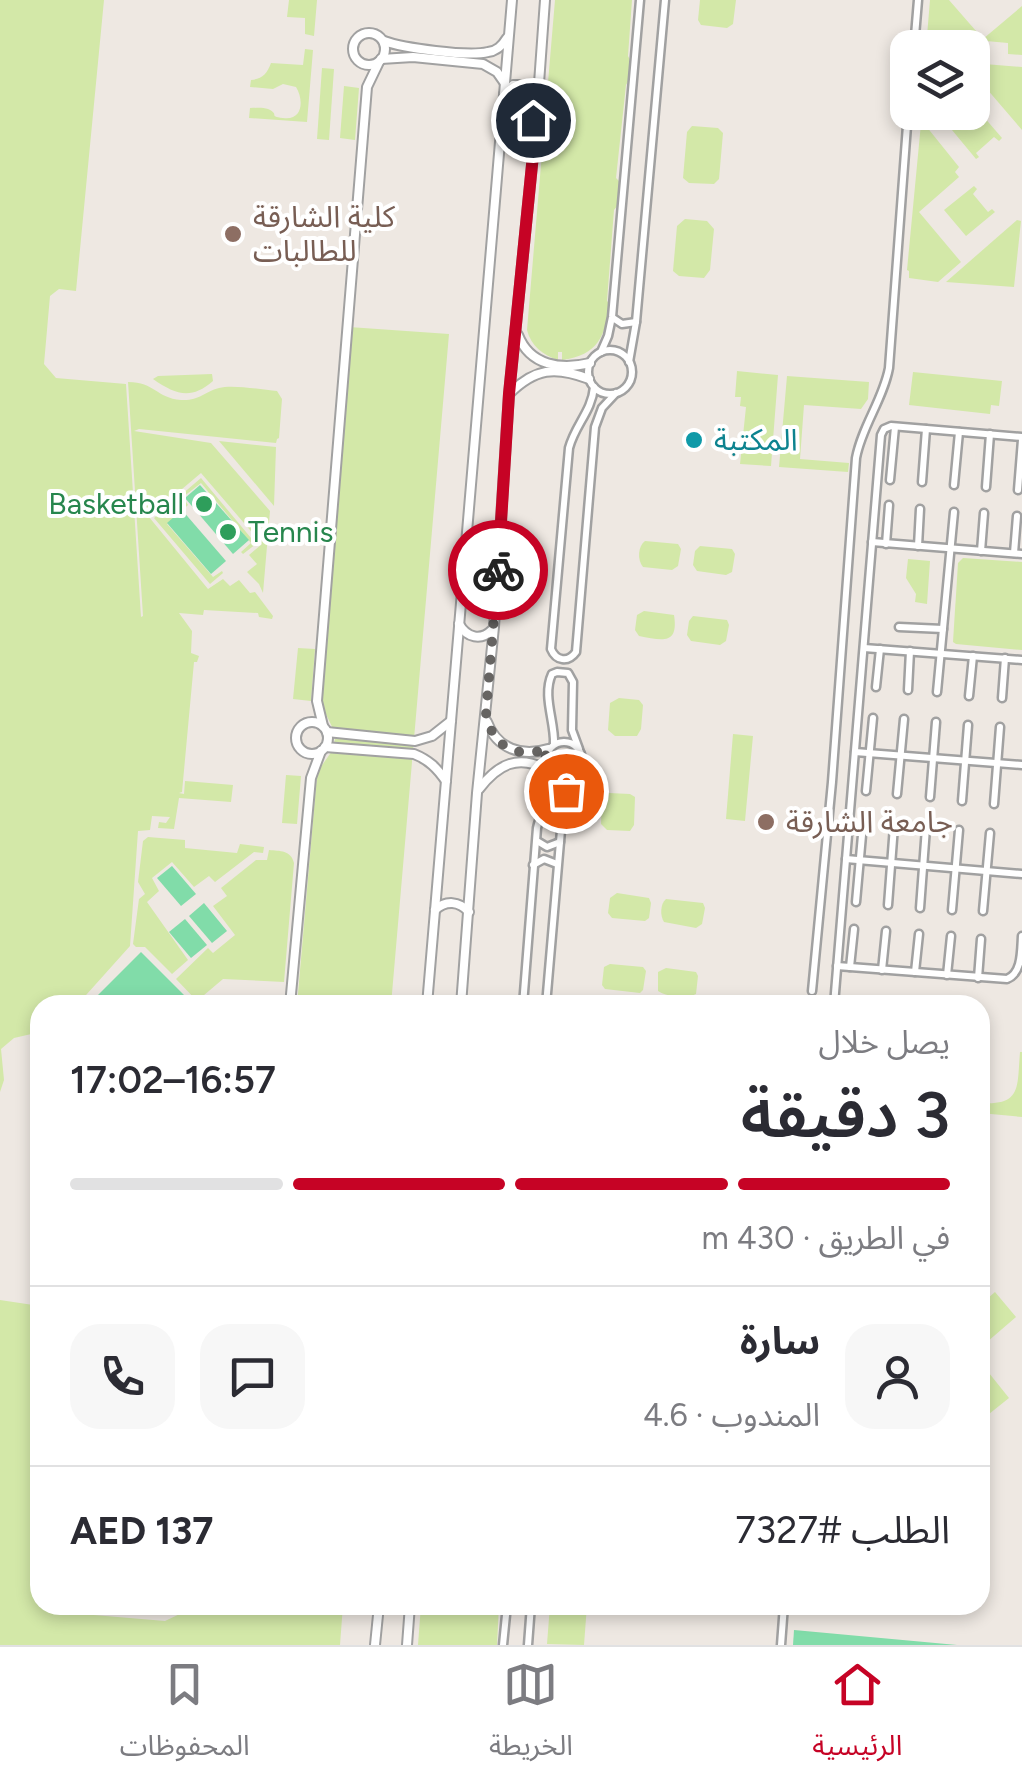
<!DOCTYPE html>
<html lang="ar">
<meta charset="utf-8">
<style>
body{margin:0;font-family:Figtree,"Noto Sans Arabic",sans-serif;background:#f7f7f7;color:#2b2b33;direction:rtl;height:100vh;display:flex;flex-direction:column;font-size:38px;white-space:nowrap}
*{box-sizing:border-box;margin:0}
p{font-size:32px;color:#7c7c81}
.icon{flex:none;width:55px;height:55px;fill:none;stroke:currentColor;stroke-width:2;stroke-linecap:round;stroke-linejoin:round}
.map{position:relative;flex:1;overflow:hidden;direction:ltr}
.sheet{position:absolute;left:30px;top:995px;width:960px;height:620px;display:flex;flex-direction:column;background:#fff;border-radius:30px;box-shadow:0 5px 15px #0003;direction:rtl}
.sheet>*{flex:none}
.fabs{position:absolute;left:890px;top:30px;display:grid;gap:20px}
.fabs a{display:grid;place-items:center;width:100px;height:100px;border-radius:20px;background:#fff;box-shadow:0 5px 15px #0003;font-size:50px}
.pin{position:absolute;display:grid;place-items:center;width:85px;height:85px;color:#fff;margin:-42px;border:5px solid #fff;border-radius:50%;box-shadow:0 2px 10px #0007}
.courier{position:absolute;display:grid;place-items:center;width:100px;height:100px;margin:-50px;border:8px solid #c60325;border-radius:50%;background:#fff;color:#222;box-shadow:0 2px 12px #0007}
.head em{font-style:normal;font-weight:600}
.head div{display:flex;flex-direction:column-reverse}
.head{display:flex;align-items:center;justify-content:space-between;height:170px;padding:0 40px}
h1{font-size:65px;font-weight:600;line-height:75px}
.bar{display:grid;grid-template-columns:repeat(4,1fr);gap:15px 10px;align-content:center;height:120px;padding:0 40px}
.bar i{height:12px;border-radius:8px;background:#e1e1e2}
.bar .selected{background:#c60325}
.bar p{grid-column:span 4}
.line{display:flex;align-items:center;gap:25px;padding:0 40px;border-top:2px solid #e1e1e2}
.line div{flex:1}
.round{display:grid;place-items:center;flex:none;width:105px;height:105px;border-radius:30px;background:#f7f7f7}
.tabs{display:flex;justify-content:space-around;align-items:center;height:140px;border-top:2px solid #e1e1e2;background:#fff;font-size:28px;color:#7c7c81}
.tabs a{display:grid;justify-items:center;gap:5px}
.tabs .selected{color:#c60325}
.map>svg:first-child{display:block}
.grass{fill:#d3e8a8}
.pitch{fill:#81dca9}
.lines{fill:none;stroke-linecap:round;stroke-linejoin:round}
.minor-casing{stroke:#a1a1a1;stroke-width:11}
.tertiary-casing{stroke:#a1a1a1;stroke-width:12}
.minor{stroke:#fff;stroke-width:6}
.tertiary{stroke:#fff;stroke-width:8}
.done{stroke:#666462;stroke-width:10;stroke-dasharray:0 18}
.route{stroke:#c60325;stroke-width:12}
.education-dot{fill:#8d6e63;stroke:#fff;stroke-width:4}
.culture-dot{fill:#0f9aa8;stroke:#fff;stroke-width:4}
.leisure-dot{fill:#2e9e5b;stroke:#fff;stroke-width:4}
.labels{text-anchor:middle;stroke-width:8;stroke-linejoin:round;paint-order:stroke}
.education-label{font-size:30px;fill:#785e54;stroke:#fff;text-anchor:start}
.culture-label{font-size:30px;fill:#0d838f;stroke:#fff;text-anchor:start}
.leisure-label{font-size:30px;fill:#27864d;stroke:#fff;text-anchor:end}
</style>
<div class="map">
<svg width="1022" height="1645" viewBox="0 0 1022 1645">
<rect width="100%" height="100%" fill="#eee8e2"/>
<g class="grass">
<path d="M 0,0 L 104,0 L 76,291 L 59,289 L 50,296 L 44,364 L 56,378 L 126,384 L 141,617 L 143,616 L 128,382 C 155,382 156,398 181,400 C 199,401 204,392 219,388 C 233,384 262,390 277,391 L 282,399 L 279,438 L 277,439 L 276,443 L 139,429 L 134,431 L 211,443 L 270,511 L 263,593 L 259,584 L 247,572 L 257,564 L 249,555 L 262,544 L 201,473 L 149,517 L 208,589 L 223,579 L 230,586 L 239,580 L 250,593 L 255,592 L 273,616 L 272,619 L 259,617 L 258,613 L 204,610 L 203,615 L 179,613 L 192,631 L 191,653 L 199,656 L 197,662 L 194,662 L 182,792 L 179,793 L 184,794 L 185,781 L 233,785 L 231,802 L 179,798 L 174,829 L 158,828 L 159,822 L 166,823 L 170,817 L 152,816 L 150,830 L 138,831 L 130,946 L 78,1004 L 40,1005 L 40,1032 L 14,1038 L 1,1049 L 4,1080 L 0,1092 Z"/>
<polygon points="289,0 317,0 314,36 305,34 305,18 287,17"/>
<path d="M 555,0 L 632,0 L 628,56 C 633,64 632,77 626,85 L 616,178 L 621,183 L 618,205 L 614,210 L 607,301 L 609,303 C 606,336 598,355 562,360 L 562,352 L 558,352 L 558,360 C 543,355 531,346 527,330 Z"/>
<polygon points="700,0 736,0 733,24 727,28 701,25 698,20"/>
<polygon points="930,0 949,0 983,39 1022,6 1022,55 1008,54 1008,43 986,41 985,44 953,40 946,47 930,45 927,36"/>
<path d="M 305,49 L 313,50 L 307,122 L 249,118 L 250,108 C 256,108 262,107 268,109 C 281,115 267,116 283,118 C 303,121 304,100 296,87 L 283,84 L 273,89 L 250,87 L 251,80 C 262,79 267,74 271,63 L 303,65 Z"/>
<polygon points="972,63 1022,67 1022,130 980,81 973,86"/>
<polygon points="322,68 334,69 329,140 317,139"/>
<polygon points="344,86 359,88 355,140 340,138"/>
<polygon points="977,109 1002,138 999,141 994,137 976,153 979,157 976,159 952,130"/>
<polygon points="922,113 942,113 926,126 959,167 955,172 959,177 919,212 961,262 938,282 909,278 909,271 907,270"/>
<polygon points="692,126 718,128 723,133 719,179 714,184 689,183 683,178 687,132"/>
<polygon points="974,186 977,189 973,194 988,212 992,209 995,212 966,236 944,210"/>
<polygon points="685,219 707,221 714,229 710,270 704,278 679,276 673,271 677,226"/>
<polygon points="1017,220 1021,221 1014,287 946,282"/>
<polygon points="349,327 449,334 391,1005 297,1005 316,786 318,771 332,751 336,735 322,706"/>
<polygon points="737,371 778,375 771,466 740,464 746,407 740,406 741,397 735,397"/>
<polygon points="913,372 1002,381 999,406 991,405 990,414 909,405"/>
<path d="M 212,374 L 213,381 C 191,400 176,395 153,379 L 158,376 Z"/>
<polygon points="787,376 869,382 868,399 861,409 804,405 800,459 849,463 848,472 779,467"/>
<polygon points="219,441 276,447 274,506"/>
<polygon points="201,478 256,544 243,554 241,552 251,543 201,483 183,497 188,505 167,524 213,577 222,571 223,573 210,584 154,518"/>
<path d="M 645,541 L 678,544 L 681,549 L 678,566 L 672,570 L 643,567 C 637,560 638,546 645,541 Z"/>
<polygon points="700,546 732,549 735,554 732,572 726,575 697,571 693,565 695,551"/>
<polygon points="963,558 1022,562 1022,650 956,644 953,642 958,563"/>
<polygon points="908,559 930,561 927,604 915,602 916,594 906,578"/>
<path d="M 644,611 L 674,615 C 679,646 661,640 639,636 L 635,630 L 637,615 Z"/>
<polygon points="693,616 727,620 729,625 726,641 720,645 691,641 687,635 689,621"/>
<polygon points="298,648 315,649 311,701 293,699"/>
<polygon points="619,698 639,700 643,705 641,729 637,736 615,736 608,730 610,703"/>
<polygon points="733,734 753,736 745,821 726,819"/>
<polygon points="286,775 301,776 297,824 282,823"/>
<polygon points="609,793 630,794 635,797 634,825 630,831 607,830 601,824 602,799"/>
<polygon points="148,837 185,840 185,848 237,853 240,844 264,847 263,853 254,852 215,882 209,876 194,887 172,862 152,878 159,891 147,902 188,960 172,974 145,947 136,947 133,944 139,899 145,894 138,882 143,841"/>
<path d="M 269,850 C 280,851 291,850 294,863 L 284,982 L 223,979 L 197,1001 L 176,979 L 208,948 L 213,953 L 235,935 L 213,906 L 227,896 L 221,888 L 256,860 L 267,860 Z"/>
<polygon points="617,893 649,898 651,903 649,918 645,921 612,918 608,913 610,898"/>
<path d="M 666,899 L 703,903 L 705,908 L 702,924 L 696,928 L 664,922 C 660,916 660,904 666,899 Z"/>
<polygon points="610,964 643,967 646,971 643,990 640,993 605,989 602,985 604,967"/>
<path d="M 666,968 L 696,972 L 698,976 L 696,994 C 687,999 667,997 658,991 L 658,972 Z"/>
<path d="M 1020,1052 L 1022,1052 L 1022,1117 L 980,1113 L 980,1103 C 1022,1106 1017,1087 1020,1052 Z"/>
<polygon points="995,1292 1016,1317 987,1342 984,1339 988,1336 980,1327 980,1305"/>
<polygon points="0,1300 40,1306 40,1605 66,1605 82,1614 165,1621 186,1611 188,1605 343,1605 340,1645 0,1645"/>
<polygon points="985,1368 1009,1398 984,1418 980,1414 980,1379 984,1376 981,1371"/>
<polygon points="421,1605 499,1605 497,1645 418,1645"/>
<polygon points="550,1605 587,1605 584,1645 547,1644"/>
</g>
<g class="pitch">
<polygon points="200,485 249,540 233,554 185,498"/>
<polygon points="182,510 226,561 211,574 167,523"/>
<polygon points="172,866 196,894 181,906 157,878"/>
<polygon points="204,903 227,931 212,943 189,916"/>
<polygon points="185,919 207,945 191,958 169,932"/>
<polygon points="141,952 194,1005 88,1005"/>
<polygon points="794,1630 957,1645 793,1645"/>
</g>
<g class="lines">
<defs>
<g id="minor">
<polyline points="914,48 918,0"/>
<polyline points="613,318 622,324 636,322"/>
<circle cx="610" cy="372" r="22"/>
<polyline points="601,352 608,336 612,317 640,0"/>
<polyline points="629,362 636,322 665,0"/>
<path d="M 594,387 C 592,411 575,425 569,448 L 551,649 C 556,661 568,663 576,652 L 595,427 L 602,408 L 616,393"/>
<polyline points="890,480 895,427"/>
<polyline points="922,482 926,429"/>
<polyline points="954,485 959,432"/>
<polyline points="986,487 990,434"/>
<polyline points="1018,490 1022,440"/>
<polyline points="872,542 1022,554"/>
<polyline points="886,544 889,505"/>
<polyline points="918,546 920,509"/>
<polyline points="981,551 984,513"/>
<polyline points="1014,553 1017,516"/>
<polyline points="899,627 943,629"/>
<polyline points="864,648 1022,660"/>
<polyline points="876,687 880,649"/>
<polyline points="908,690 910,651"/>
<polyline points="937,692 954,512"/>
<polyline points="969,696 973,656"/>
<polyline points="1002,698 1005,658"/>
<circle cx="564" cy="760" r="18"/>
<path d="M 554,744 C 555,721 542,696 552,674 L 557,672 L 568,673 L 573,682 L 572,730 L 579,749"/>
<polyline points="855,752 1022,765"/>
<polyline points="866,791 873,718"/>
<polyline points="897,794 904,719"/>
<polyline points="930,797 936,722"/>
<polyline points="962,801 968,725"/>
<polyline points="994,804 1000,727"/>
<polyline points="537,841 547,847 560,842"/>
<polyline points="846,859 1022,874"/>
<polyline points="533,865 544,859 557,864"/>
<polyline points="856,902 863,824"/>
<polyline points="888,905 894,826"/>
<polyline points="920,908 926,828"/>
<polyline points="952,910 959,830"/>
<polyline points="983,911 990,833"/>
<path d="M 837,966 L 1007,979 C 1022,973 1021,952 1022,936"/>
<polyline points="850,967 854,929"/>
<polyline points="882,970 886,931"/>
<polyline points="915,972 919,934"/>
<polyline points="947,975 951,936"/>
<polyline points="978,978 981,939"/>
<path d="M 812,991 L 832,782 L 856,458 C 862,426 883,400 889,368 L 908,112"/>
<path d="M 523,1005 L 537,828 C 541,809 554,793 551,773"/>
<polyline points="546,1005 563,807 572,776"/>
<polyline points="834,1005 881,435 884,429 891,426 1022,437"/>
<polyline points="503,1645 507,1605"/>
<polyline points="528,1645 531,1605"/>
<polyline points="781,1645 784,1605"/>
</g>
<g id="tertiary">
<circle cx="369" cy="49" r="16"/>
<path d="M 384,41 C 403,48 468,57 488,52 C 497,51 502,46 507,38"/>
<polyline points="381,59 413,57 483,64 497,72 504,82"/>
<polyline points="504,94 513,85 519,85 525,88 534,121"/>
<path d="M 518,335 C 530,366 561,370 590,363"/>
<path d="M 509,394 C 535,368 555,366 589,379"/>
<path d="M 459,624 C 467,638 481,641 492,630"/>
<path d="M 487,722 C 497,749 522,757 548,749"/>
<circle cx="312" cy="738" r="16"/>
<polyline points="323,726 317,701 367,87 379,62"/>
<polyline points="327,732 415,741 432,736 451,721"/>
<path d="M 325,747 L 414,754 C 429,760 437,768 446,781"/>
<path d="M 479,789 C 498,764 518,754 548,770"/>
<path d="M 435,910 C 446,900 459,901 469,912"/>
<polyline points="290,1005 311,778 321,751"/>
<polyline points="427,1005 512,0"/>
<polyline points="461,1005 477,793 494,627 509,394 536,125 545,0"/>
<polyline points="375,1645 379,1605"/>
<polyline points="407,1645 410,1605"/>
</g>
</defs>
<use href="#minor" class="minor-casing"/>
<use href="#tertiary" class="tertiary-casing"/>
<use href="#minor" class="minor"/>
<use href="#tertiary" class="tertiary"/>
</g>
<g class="lines">
<path class="done" d="M 498,570 L 486,713 C 492,747 516,759 548,749 C 542,761 546,772 558,778 L 572,776 L 566,791"/>
<polyline class="route" points="498,570 509,394 536,125 533,120"/>
</g>
<g class="education-dot">
<circle cx="233" cy="234" r="10"/>
<circle cx="766" cy="822" r="10"/>
</g>
<circle class="culture-dot" cx="694" cy="440" r="10"/>
<g class="leisure-dot">
<circle cx="204" cy="504" r="10"/>
<circle cx="228" cy="532" r="10"/>
</g>
<g class="labels">
<g class="education-label">
<text x="253" y="227">كلية الشارقة<tspan x="253" dy="34">للطالبات</tspan></text>
<text x="786" y="832">جامعة الشارقة</text>
</g>
<g class="culture-label">
<text x="714" y="450">المكتبة</text>
</g>
<g class="leisure-label">
<text x="184" y="514">Basketball</text>
<text x="248" y="542" text-anchor="start">Tennis</text>
</g>
</g>
</svg>
<div class="fabs">
<a><svg class="icon" aria-label="layers" viewBox="0 0 24 24"><path d="M12 4l9 5-9 5-9-5zM3 14l9 5 9-5"/></svg></a>
</div>
<div class="pin" style="left:566px;top:791px;background:#ea580c"><svg class="icon" aria-label="bag" viewBox="0 0 24 24"><path d="M5 8h14l-1 12H6zM9 8a3 3 0 0 1 6 0"/></svg></div>
<div class="pin" style="left:533px;top:120px;background:#1f2937"><svg class="icon" aria-label="home" viewBox="0 0 24 24"><path d="M3 11l9-7 9 7M6 9v11h12V9"/></svg></div>
<div class="courier" style="left:498px;top:570px"><svg class="icon" aria-label="bike" viewBox="0 0 24 24"><circle cx="6" cy="16" r="4"/><circle cx="18" cy="16" r="4"/><path d="M6 16l4-8h5l3 8M10 8l3 8H6M13 5h3"/></svg></div>
<section class="sheet">
<div class="head"><div><h1>3 دقيقة</h1><p>يصل خلال</p></div><em>16:57–17:02</em></div>
<div class="bar"><i class="selected"></i><i class="selected"></i><i class="selected"></i><i></i><p>في الطريق · 430 m</p></div>
<div class="line" style="height:180px"><a class="round"><svg class="icon" aria-label="person" viewBox="0 0 24 24"><circle cx="12" cy="8" r="4"/><path d="M4 21q1-7 8-7t8 7"/></svg></a><div><b>سارة</b><p>المندوب · 4.6</p></div><a class="round"><svg class="icon" aria-label="chat" viewBox="0 0 24 24"><path d="M4 5h16v11H9l-5 4z"/></svg></a><a class="round"><svg class="icon" aria-label="phone" viewBox="0 0 24 24"><path d="M5 4h4l2 5-3 2q2 4 5 5l2-3 5 2v4C11 20 4 13 5 4z"/></svg></a></div>
<div class="line" style="height:130px"><div>الطلب #7327</div><b>AED 137</b></div>
</section>
</div>
<nav class="tabs">
<a class="selected"><svg class="icon" aria-label="home" viewBox="0 0 24 24"><path d="M3 11l9-7 9 7M6 9v11h12V9"/></svg>الرئيسية</a>
<a><svg class="icon" aria-label="map" viewBox="0 0 24 24"><path d="M3 6l6-2 6 2 6-2v14l-6 2-6-2-6 2zM9 4v14M15 6v14"/></svg>الخريطة</a>
<a><svg class="icon" aria-label="saved" viewBox="0 0 24 24"><path d="M7 4h10v16l-5-4-5 4z"/></svg>المحفوظات</a>
</nav>
